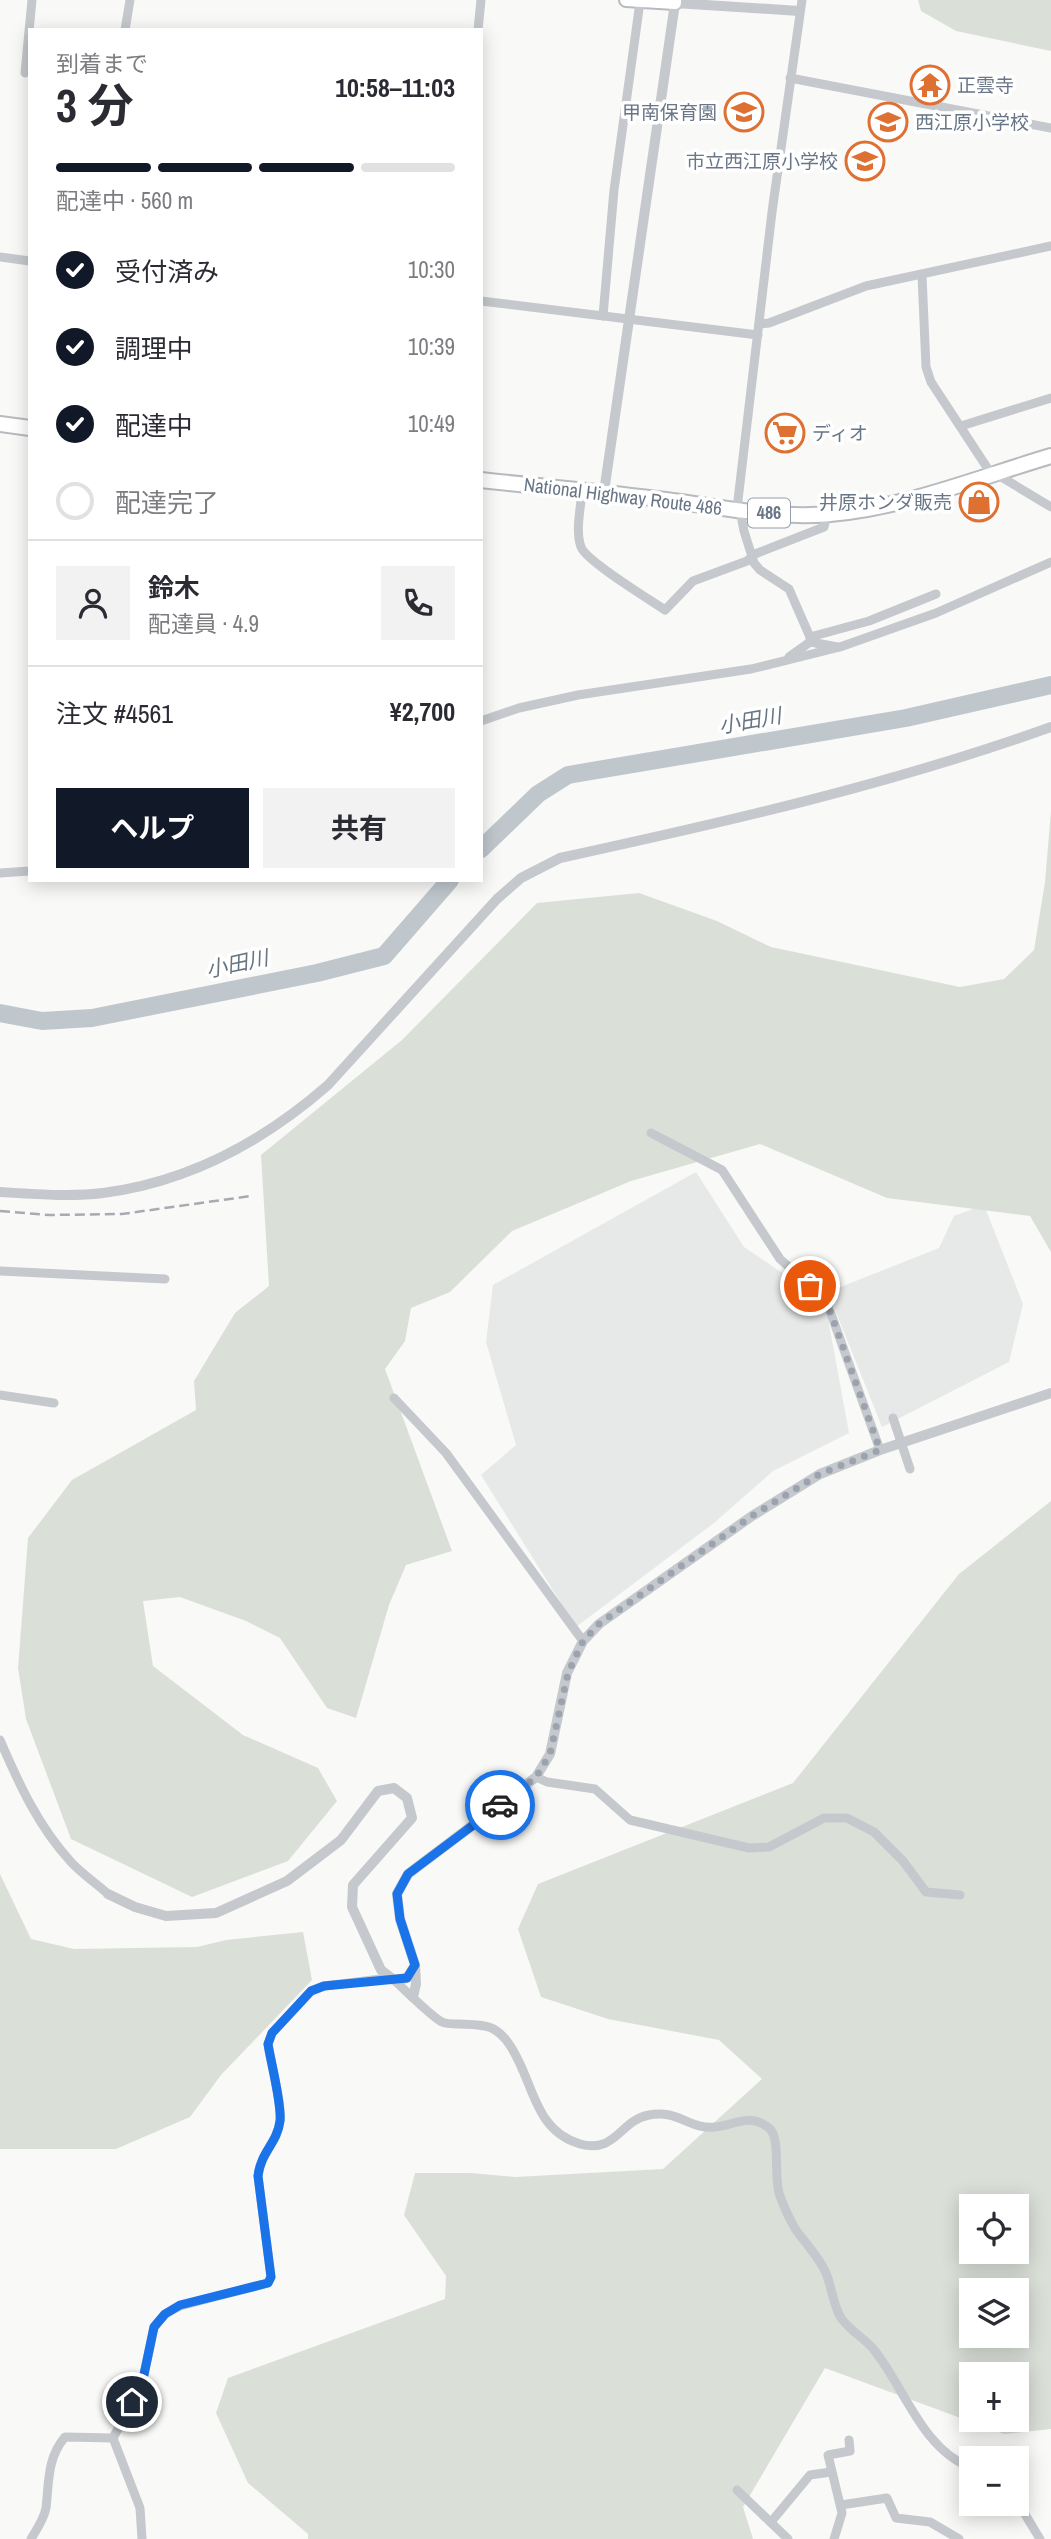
<!DOCTYPE html>
<html lang="ja">
<meta charset="utf-8">
<style>
body{margin:0;font-family:"Archivo Narrow","Noto Sans JP",sans-serif;background:#f2f2f3;color:#2b2b33;height:100vh;display:flex;flex-direction:column;font-size:26px;white-space:nowrap}
*{box-sizing:border-box;margin:0}
p{font-size:23px;color:#7c7c81}
.icon{flex:none;width:38px;height:38px;fill:none;stroke:currentColor;stroke-width:2;stroke-linecap:round;stroke-linejoin:round}
.map{position:relative;flex:1;overflow:hidden}
.panel{position:absolute;left:28px;top:28px;width:455px;height:854px;display:flex;flex-direction:column;background:#fff;border-radius:0px;box-shadow:0 4px 18px #0003}
.panel>*{flex:none}
.buttons{position:absolute;left:959px;top:2194px;display:grid;gap:14px}
.buttons a{display:grid;place-items:center;width:70px;height:70px;border-radius:0px;background:#fff;box-shadow:0 4px 18px #0003;font-size:35px}
.pin{position:absolute;display:grid;place-items:center;width:60px;height:60px;color:#fff;margin:-30px;border:4px solid #fff;border-radius:50%;box-shadow:0 2px 7px #0007}
.courier{position:absolute;display:grid;place-items:center;width:70px;height:70px;margin:-35px;border:5px solid #1a73e8;border-radius:50%;background:#fff;color:#222;box-shadow:0 2px 9px #0007}
.summary em{font-style:normal;font-weight:700}
.summary div{display:flex;flex-direction:column-reverse}
.summary{display:flex;align-items:center;justify-content:space-between;height:119px;padding:0 28px}
h1{font-size:46px;font-weight:700;line-height:52px}
.bar{display:grid;grid-template-columns:repeat(4,1fr);gap:10px 7px;align-content:center;height:84px;padding:0 28px}
.bar i{height:9px;border-radius:5px;background:#e1e1e2}
.bar .active{background:#111827}
.bar p{grid-column:span 4}
.line{display:flex;align-items:center;gap:18px;padding:0 28px;border-top:2px solid #e1e1e2}
.line div{flex:1}
.round{display:grid;place-items:center;flex:none;width:74px;height:74px;border-radius:0px;background:#f2f2f3}
ol{padding:0 28px;list-style:none}
li{display:flex;align-items:center;gap:21px;height:77px}
li p{margin-inline-start:auto}
li .icon{padding:7px;border-radius:50%;background:#111827;color:#fff;stroke-width:4}
li:last-child{color:#7c7c81}
li i{width:38px;height:38px;border:4px solid #e1e1e2;border-radius:50%}
.action{display:flex;gap:14px;margin-top:auto;padding:14px 28px}
.action a{flex:1;height:80px;border-radius:0px;background:#111827;color:#fff;font-size:28px;font-weight:700;line-height:80px;text-align:center}
.action a+a{background:#f2f2f3;color:#2b2b33}
.map>svg:first-child{display:block}
.built{fill:#e7e8e8}
.green{fill:#dae0d8;fill-rule:evenodd}
.lines{fill:none;stroke-linecap:round;stroke-linejoin:round}
.river{stroke:#bfc7cd;stroke-width:18}
.secondary-casing{stroke:#b7bbc1;stroke-width:16}
.trunk-casing{stroke:#b8bbbe;stroke-width:18}
.minor{stroke:#c5c8cc;stroke-width:9}
.tertiary{stroke:#c5c8cc;stroke-width:10}
.secondary{stroke:#fff;stroke-width:12}
.trunk{stroke:#fff;stroke-width:14}
.rail{stroke:#a6abb1;stroke-width:2.5;stroke-dasharray:10 5;stroke-linecap:butt}
.minor-bridge{stroke:#c5c8cc;stroke-width:9}
.done{stroke:#9ba4ae;stroke-width:7;stroke-dasharray:0 12.6}
.route{stroke:#1a73e8;stroke-width:9}
.labels{text-anchor:middle;stroke-width:7;stroke-linejoin:round;paint-order:stroke}
.shield{fill:#fff;stroke:#969fab;stroke-width:2}
.shield-label{font-size:18px;font-weight:bold;fill:#697687}
.poi-label{font-size:19px;fill:#697687;stroke:#fff;text-anchor:start}
.street-label{font-size:19px;fill:#697687;stroke:#fff}
.water-label{font-size:21px;font-style:italic;fill:#657682;stroke:#fff}
</style>
<div class="map">
<svg width="1051" height="2539" viewBox="0 0 1051 2539">
<rect width="100%" height="100%" fill="#f9f9f7"/>
<g class="built">
<polygon points="696,1172 744,1247 825,1302 849,1433 773,1471 714,1523 576,1627 481,1475 516,1445 486,1342 493,1285"/>
<polygon points="984,1205 1023,1304 1009,1362 882,1427 828,1292 939,1248 954,1216"/>
</g>
<g class="green">
<polygon points="918,0 1051,0 1051,51 956,31 921,11"/>
<polygon points="1051,811 1051,1252 1030,1216 887,1198 760,1144 631,1181 512,1231 450,1292 411,1308 405,1341 385,1369 452,1551 406,1565 389,1605 356,1718 327,1708 280,1638 246,1621 180,1597 143,1601 153,1666 243,1735 318,1768 337,1801 288,1861 192,1897 71,1839 26,1719 18,1668 28,1538 72,1480 196,1410 194,1381 235,1313 269,1286 261,1155 402,1040 537,903 639,893 717,921 771,947 960,987 1004,979 1034,950 1045,882"/>
<path d="M 1051,1501 L 1051,2429 L 1004,2434 L 825,2368 L 743,2507 L 753,2539 L 308,2539 L 308,2534 L 248,2483 L 216,2413 L 228,2378 L 445,2299 L 446,2276 L 404,2215 L 415,2173 L 471,2173 L 515,2177 L 663,2169 L 762,2079 L 719,2040 L 608,2019 L 541,1997 L 518,1929 L 538,1884 L 793,1783 L 959,1574 ZM 971,2207 L 1017,2207 L 1017,2252 L 971,2252 ZM 971,2291 L 1017,2291 L 1017,2336 L 971,2336 ZM 971,2375 L 1017,2375 L 1017,2420 L 971,2420 Z"/>
<polygon points="0,1874 31,1939 74,1949 197,1947 226,1940 303,1932 312,1980 221,2075 190,2117 116,2149 0,2149"/>
</g>
<g class="lines">
<g class="river">
<polyline points="481,849 538,794 568,775 906,718 1051,685"/>
<polyline points="0,1013 42,1021 92,1018 317,973 384,956 450,880"/>
</g>
<defs>
<polyline id="secondary" points="626,0 675,3 675,0"/>
<g id="trunk">
<polyline points="0,424 30,428"/>
<path d="M 481,480 C 543,487 605,492 666,500 C 720,507 776,519 830,514 C 904,508 980,477 1051,456"/>
</g>
</defs>
<use href="#secondary" class="secondary-casing"/>
<use href="#trunk" class="trunk-casing"/>
<g class="minor">
<polyline points="802,0 772,212 738,500 744,531 754,563 760,570 789,589 810,637 869,621 936,594"/>
<polyline points="125,30 130,0"/>
<polyline points="478,30 481,0"/>
<polyline points="25,73 32,0"/>
<polyline points="790,78 1051,128"/>
<polyline points="0,257 30,261"/>
<polyline points="922,275 926,367 931,382 988,469 1051,507"/>
<polyline points="481,301 758,335"/>
<polyline points="603,316 614,190 639,9 642,0"/>
<polyline points="759,324 769,323 866,286 1051,246"/>
<polyline points="961,426 1051,398"/>
<path d="M 582,491 C 581,507 575,531 581,547 C 586,561 649,599 665,610 L 693,581 L 747,561 L 755,554 L 824,527 L 827,515"/>
<polyline points="810,637 810,642 838,647"/>
<polyline points="789,657 810,642"/>
<polyline points="481,721 519,708 578,695 751,669 840,647 936,613 1051,562"/>
<polyline points="0,873 30,871"/>
<polyline points="651,1133 722,1170 780,1259 826,1300 880,1450"/>
<polyline points="0,1271 165,1279"/>
<polyline points="0,1395 54,1403"/>
<polyline points="394,1398 446,1453 583,1641"/>
<path d="M 0,1740 C 19,1784 38,1826 71,1862 C 82,1874 96,1883 108,1894"/>
<polyline points="536,1777 547,1782 595,1789 630,1820 749,1848 769,1847 824,1818 847,1818 874,1832 903,1861 926,1892 960,1895"/>
<path d="M 394,1980 C 405,1990 432,2017 442,2022 C 446,2024 453,2024 458,2024 C 481,2025 495,2023 509,2044 C 534,2079 532,2130 580,2144 C 616,2154 620,2120 649,2115 C 678,2109 690,2130 715,2127 C 734,2126 750,2111 770,2129 C 781,2140 773,2179 780,2196 C 784,2207 790,2220 796,2230 C 806,2244 819,2257 826,2273 C 832,2288 833,2305 841,2318 C 850,2331 866,2339 875,2351 C 906,2391 922,2448 971,2468"/>
<path d="M 113,2438 L 142,2384 L 154,2327 L 165,2314 L 180,2306 L 268,2283 L 271,2277 L 258,2176 C 261,2152 277,2144 280,2121 C 282,2102 271,2065 268,2044 L 272,2033 L 311,1991 L 324,1986 L 389,1978"/>
<polyline points="113,2438 140,2508 142,2539"/>
<polyline points="737,2490 788,2539"/>
<polyline points="1017,2501 1040,2539"/>
<polyline points="841,2505 887,2498 896,2518 930,2522 959,2539"/>
<polyline points="771,2522 810,2475 831,2472"/>
<path d="M 31,2539 C 37,2529 44,2519 46,2508 C 49,2482 47,2458 65,2437 L 113,2438"/>
<polyline points="834,2539 842,2513 828,2455 850,2451 849,2440"/>
</g>
<g class="tertiary">
<polyline points="604,492 675,3 799,11"/>
<path d="M 0,1192 C 33,1194 70,1197 103,1193 C 188,1182 264,1141 328,1085 L 497,899 L 521,878 L 560,858 C 726,822 892,784 1051,727"/>
<polyline points="108,1894 135,1907 166,1916 216,1913 287,1881 341,1840 378,1791 394,1788 407,1798 412,1818 353,1885 352,1907 381,1970 394,1980 407,1978 415,1965 400,1919 397,1894 408,1874 536,1777 550,1754 567,1673 583,1641 599,1624 752,1516 820,1474 880,1450 1051,1393"/>
<polyline points="413,1997 416,1984 415,1965"/>
</g>
<use href="#secondary" class="secondary"/>
<use href="#trunk" class="trunk"/>
<polyline class="rail" points="0,1211 49,1215 122,1214 251,1196"/>
<polyline class="minor-bridge" points="893,1418 910,1469"/>
</g>
<g class="lines">
<polyline class="done" points="500,1805 536,1777 550,1754 568,1673 583,1641 599,1624 752,1516 820,1474 880,1450 826,1300 810,1286"/>
<path class="route" d="M 132,2402 L 142,2384 L 154,2327 L 165,2314 L 180,2305 L 268,2283 L 271,2277 L 258,2176 C 261,2151 277,2144 280,2121 C 282,2105 271,2063 268,2044 L 272,2033 L 311,1991 L 324,1986 L 407,1978 L 415,1965 L 400,1919 L 397,1894 L 408,1874 L 500,1805"/>
</g>
<defs>
<symbol id="temple-ring" viewBox="-11 -11 22 22"><circle r="9.5" fill="#fff" stroke="#de7032" stroke-width="1.5"/><path d="M0-6L5-2H3V0L6.5 2.5H4V6H1.5V3h-3V6H-4V2.5H-6.5L-3 0V-2H-5Z" fill="#de7032"/></symbol>
<symbol id="school-ring" viewBox="-11 -11 22 22"><circle r="9.5" fill="#fff" stroke="#de7032" stroke-width="1.5"/><path d="M0-5L7-2L0 1L-7-2ZM-4 1L0 2.5L4 1V4Q0 6-4 4Z" fill="#de7032"/></symbol>
<symbol id="supermarket-ring" viewBox="-11 -11 22 22"><circle r="9.5" fill="#fff" stroke="#de7032" stroke-width="1.5"/><path d="M-6-5.5h2.5l.6 2H6L4.5 2H-2.5L-4.4-4H-6ZM-1.5 3.2a1.3 1.3 0 1 0 .1 0ZM3 3.2a1.3 1.3 0 1 0 .1 0Z" fill="#de7032"/></symbol>
<symbol id="shop-ring" viewBox="-11 -11 22 22"><circle r="9.5" fill="#fff" stroke="#de7032" stroke-width="1.5"/><path d="M-5-2.5h2.3a2.7 3.5 0 0 1 5.4 0H5L5.5 6h-11ZM-1.5-2.5h3a1.5 2.3 0 0 0-3 0Z" fill="#de7032"/></symbol>
</defs>
<g fill-rule="evenodd">
<use href="#temple-ring" x="908" y="63" width="44" height="44"/>
<use href="#school-ring" x="722" y="90" width="44" height="44"/>
<use href="#school-ring" x="866" y="100" width="44" height="44"/>
<use href="#school-ring" x="843" y="139" width="44" height="44"/>
<use href="#supermarket-ring" x="763" y="411" width="44" height="44"/>
<use href="#shop-ring" x="957" y="480" width="44" height="44"/>
</g>
<g class="labels">
<rect class="shield" x="748" y="498.5" width="42" height="29" rx="5"/>
<g class="shield-label">
<text x="769" y="519">486</text>
</g>
<g class="poi-label">
<text x="957" y="92">正雲寺</text>
<text x="717" y="119" text-anchor="end">甲南保育園</text>
<text x="915" y="129">西江原小学校</text>
<text x="838" y="168" text-anchor="end">市立西江原小学校</text>
<text x="812" y="440">ディオ</text>
<text x="952" y="509" text-anchor="end">井原ホンダ販売</text>
</g>
<g class="street-label">
<text transform="translate(623 496) rotate(7)" y="7">National Highway Route 486</text>
</g>
<g class="water-label">
<text transform="translate(750 721) rotate(-10)" y="7">小田川</text>
<text transform="translate(237 964) rotate(-12)" y="7">小田川</text>
</g>
</g>
</svg>
<div class="buttons">
<a><svg class="icon" aria-label="locate" viewBox="0 0 24 24"><circle cx="12" cy="12" r="6"/><path d="M12 2v4M12 18v4M2 12h4M18 12h4"/></svg></a>
<a><svg class="icon" aria-label="layers" viewBox="0 0 24 24"><path d="M12 4l9 5-9 5-9-5zM3 14l9 5 9-5"/></svg></a>
<a>+</a>
<a>−</a>
</div>
<div class="pin" style="left:810px;top:1286px;background:#ea580c"><svg class="icon" aria-label="bag" viewBox="0 0 24 24"><path d="M5 8h14l-1 12H6zM9 8a3 3 0 0 1 6 0"/></svg></div>
<div class="pin" style="left:132px;top:2402px;background:#1f2937"><svg class="icon" aria-label="home" viewBox="0 0 24 24"><path d="M3 11l9-7 9 7M6 9v11h12V9"/></svg></div>
<div class="courier" style="left:500px;top:1805px"><svg class="icon" aria-label="car" viewBox="0 0 24 24"><path d="M5 17H2v-5l4-1 3-4h7l3 4 3 1v5h-3M9 17h6M6 11h13"/><circle cx="7" cy="17" r="2"/><circle cx="17" cy="17" r="2"/></svg></div>
<section class="panel">
<div class="summary"><div><h1>3 分</h1><p>到着まで</p></div><em>10:58–11:03</em></div>
<div class="bar"><i class="active"></i><i class="active"></i><i class="active"></i><i></i><p>配達中 · 560 m</p></div>
<ol>
<li><svg class="icon" aria-label="check" viewBox="0 0 24 24"><path d="M5 12l5 5 9-10"/></svg>受付済み<p>10:30</p></li>
<li><svg class="icon" aria-label="check" viewBox="0 0 24 24"><path d="M5 12l5 5 9-10"/></svg>調理中<p>10:39</p></li>
<li><svg class="icon" aria-label="check" viewBox="0 0 24 24"><path d="M5 12l5 5 9-10"/></svg>配達中<p>10:49</p></li>
<li><i></i>配達完了</li>
</ol>
<div class="line" style="height:126px"><a class="round"><svg class="icon" aria-label="person" viewBox="0 0 24 24"><circle cx="12" cy="8" r="4"/><path d="M4 21q1-7 8-7t8 7"/></svg></a><div><b>鈴木</b><p>配達員 · 4.9</p></div><a class="round"><svg class="icon" aria-label="phone" viewBox="0 0 24 24"><path d="M5 4h4l2 5-3 2q2 4 5 5l2-3 5 2v4C11 20 4 13 5 4z"/></svg></a></div>
<div class="line" style="height:91px"><div>注文 #4561</div><b>¥2,700</b></div>
<div class="action"><a>ヘルプ</a><a>共有</a></div>
</section>
</div>
